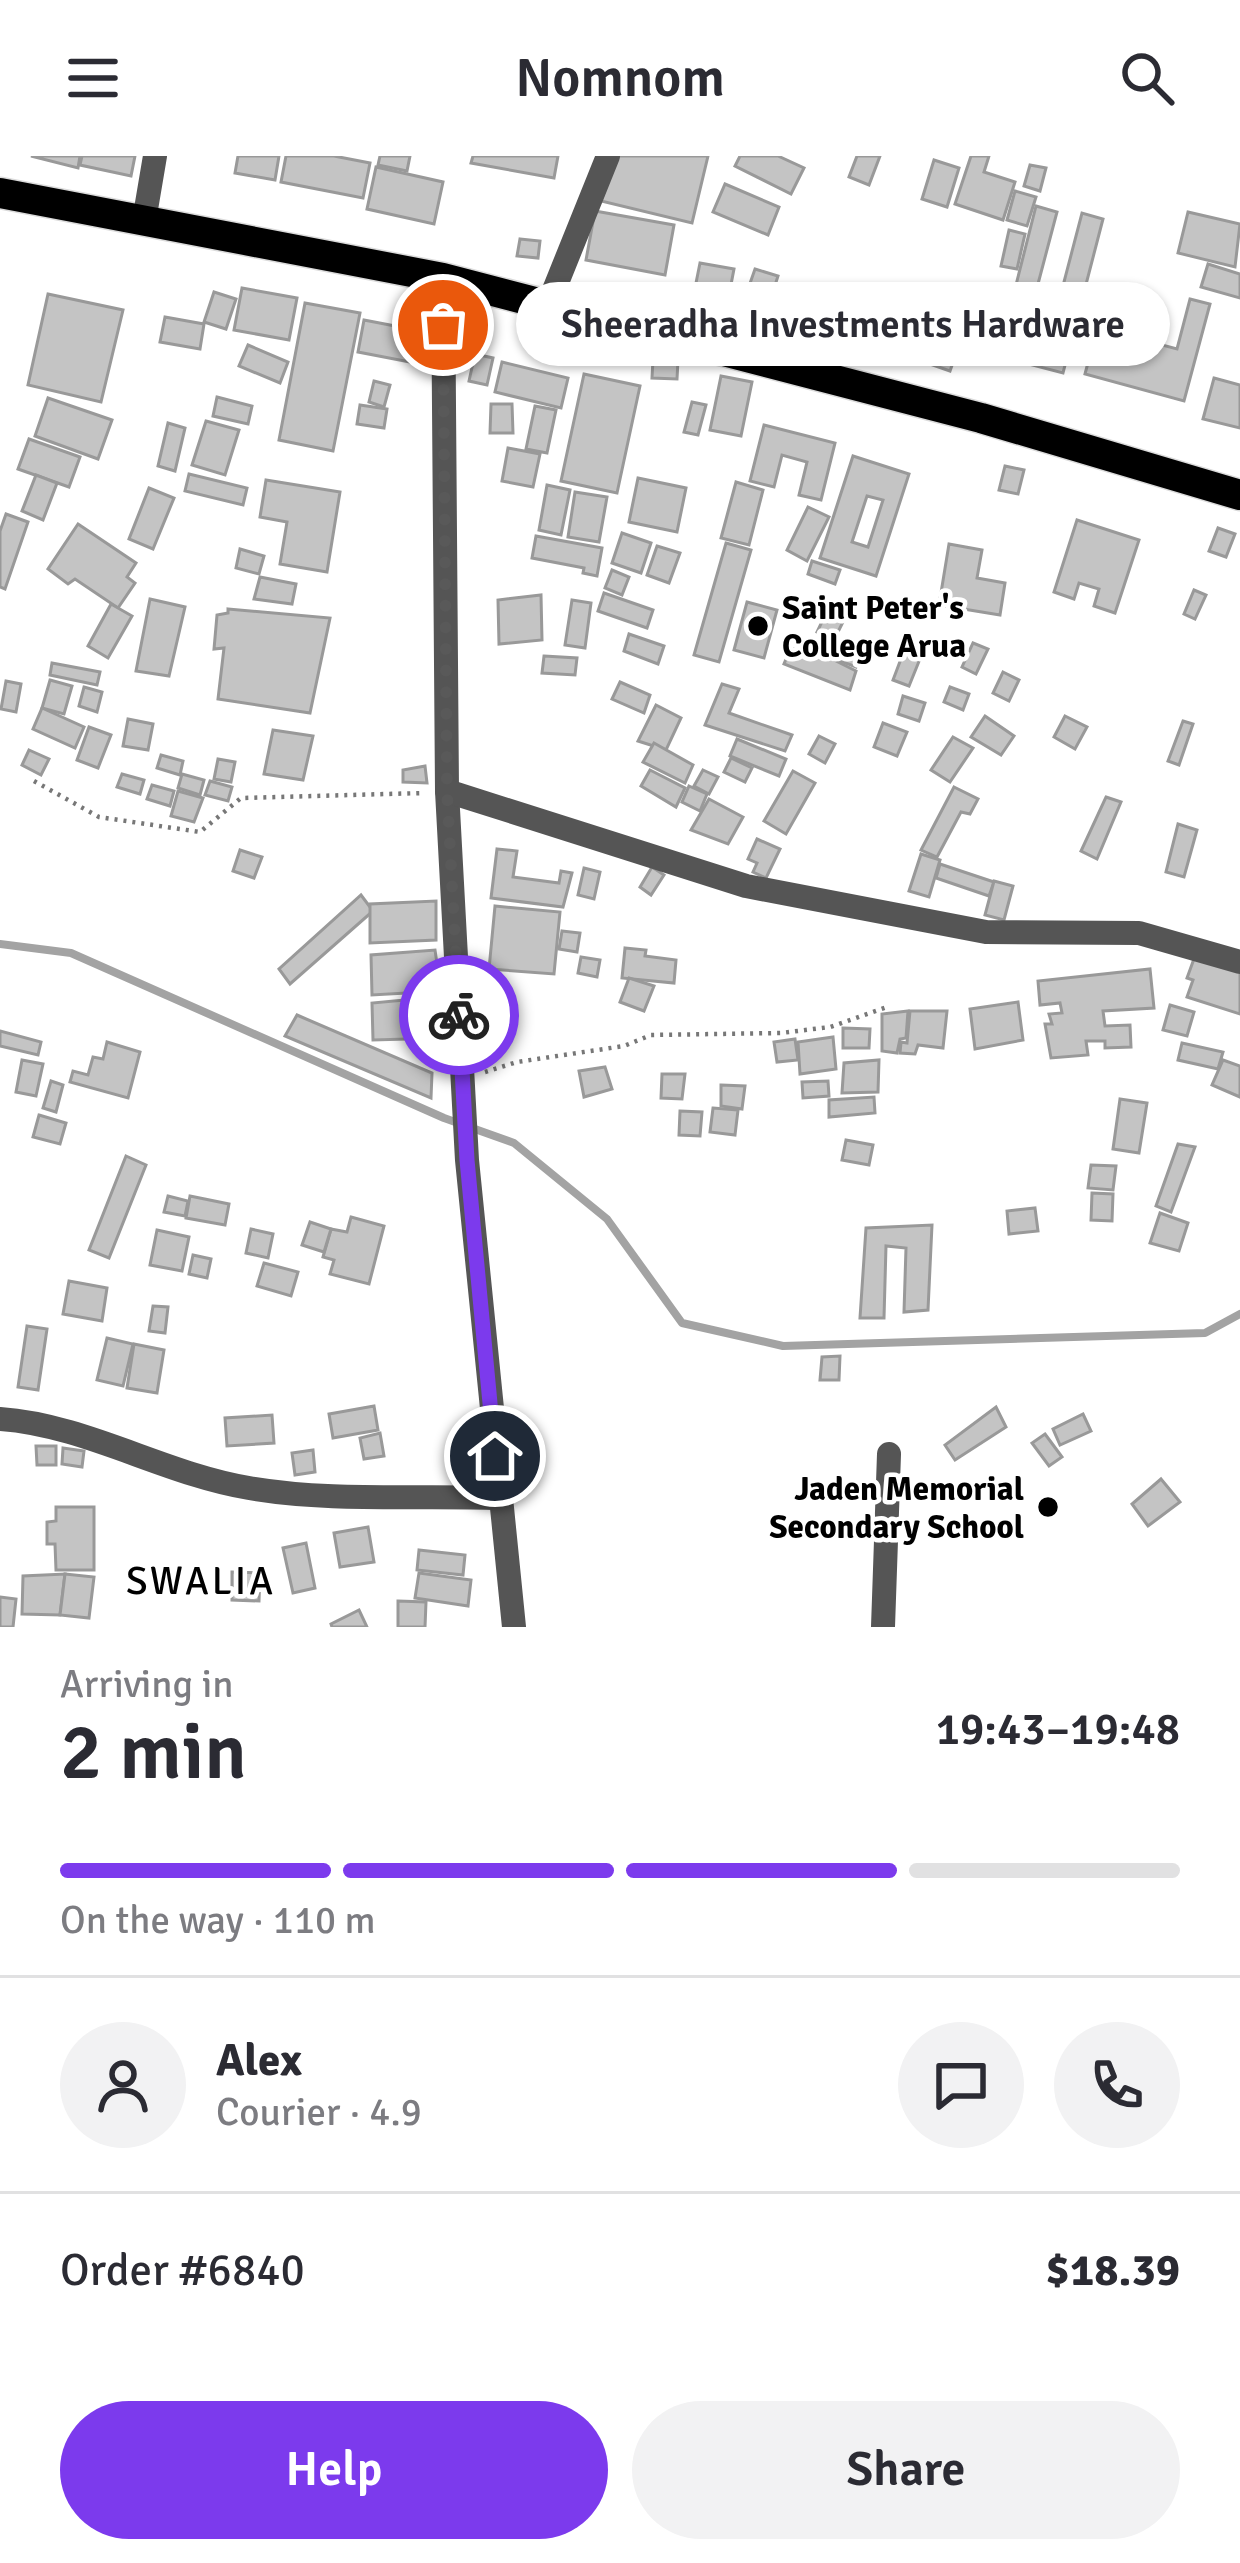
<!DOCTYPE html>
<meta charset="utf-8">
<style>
body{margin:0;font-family:Signika,sans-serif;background:#f2f2f3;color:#2b2b33;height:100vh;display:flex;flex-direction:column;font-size:45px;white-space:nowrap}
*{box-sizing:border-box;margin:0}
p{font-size:39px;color:#7c7c81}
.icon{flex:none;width:66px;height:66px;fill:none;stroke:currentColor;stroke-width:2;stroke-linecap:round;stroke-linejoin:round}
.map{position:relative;height:1471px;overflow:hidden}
.sheet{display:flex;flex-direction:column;background:#fff;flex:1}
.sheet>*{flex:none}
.pin{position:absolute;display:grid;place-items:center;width:102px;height:102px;color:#fff;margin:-51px;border:6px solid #fff;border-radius:50%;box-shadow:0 3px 12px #0007}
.courier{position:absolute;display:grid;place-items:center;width:120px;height:120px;margin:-60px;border:9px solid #7c3aed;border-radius:50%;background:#fff;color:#222;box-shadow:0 3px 15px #0007}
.bubble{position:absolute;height:84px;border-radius:42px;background:#fff;box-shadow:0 3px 9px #0004;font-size:39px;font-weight:600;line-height:84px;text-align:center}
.headline em{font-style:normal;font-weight:600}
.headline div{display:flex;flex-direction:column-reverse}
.headline{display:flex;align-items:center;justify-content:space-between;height:204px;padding:0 60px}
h1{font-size:78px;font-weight:600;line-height:90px}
.bar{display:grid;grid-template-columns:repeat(4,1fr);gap:18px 12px;align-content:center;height:144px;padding:0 60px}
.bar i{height:15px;border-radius:9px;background:#e1e1e2}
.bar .active{background:#7c3aed}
.bar p{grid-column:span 4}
.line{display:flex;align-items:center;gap:30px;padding:0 60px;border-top:3px solid #e1e1e2}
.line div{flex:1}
.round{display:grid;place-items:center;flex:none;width:126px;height:126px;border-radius:63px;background:#f2f2f3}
.primary-button{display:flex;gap:24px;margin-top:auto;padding:24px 60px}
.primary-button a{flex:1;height:138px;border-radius:72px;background:#7c3aed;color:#fff;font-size:48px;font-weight:600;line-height:138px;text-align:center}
.primary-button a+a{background:#f2f2f3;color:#2b2b33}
header{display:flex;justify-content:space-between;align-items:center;height:156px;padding:0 60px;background:#fff;font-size:54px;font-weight:600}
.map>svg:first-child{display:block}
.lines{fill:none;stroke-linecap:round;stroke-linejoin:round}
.stream{stroke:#a3a3a3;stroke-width:8}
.building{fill:#c4c4c4;stroke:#999;stroke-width:3;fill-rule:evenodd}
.primary-casing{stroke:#dbdbdb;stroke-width:33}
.path{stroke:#777;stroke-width:4.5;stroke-dasharray:3 6;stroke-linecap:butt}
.street{stroke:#555;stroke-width:24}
.primary{stroke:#000;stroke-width:30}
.done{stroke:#595959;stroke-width:12;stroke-dasharray:0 21.6}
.route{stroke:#7c3aed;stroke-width:15}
.poi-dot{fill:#000;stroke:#fff;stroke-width:4.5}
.labels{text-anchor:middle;stroke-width:9;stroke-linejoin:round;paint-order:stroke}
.poi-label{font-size:33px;font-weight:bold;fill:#000;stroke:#fff;text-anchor:start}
.quarter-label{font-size:39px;letter-spacing:3px;fill:#000;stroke:#fff}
</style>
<header><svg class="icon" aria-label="menu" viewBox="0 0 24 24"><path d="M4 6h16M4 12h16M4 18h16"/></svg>Nomnom<svg class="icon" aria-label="search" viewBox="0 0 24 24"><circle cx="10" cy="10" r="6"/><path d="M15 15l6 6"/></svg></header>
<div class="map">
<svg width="1240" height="1471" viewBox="0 0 1240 1471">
<rect width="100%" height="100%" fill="#fff"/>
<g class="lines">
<polyline class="stream" points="0,788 71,797 444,962 514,987 607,1063 682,1167 783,1190 1205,1177 1240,1158"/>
</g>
<g class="building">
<polygon points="31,0 80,0 78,12"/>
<polygon points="82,0 135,0 131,20 80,9"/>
<polygon points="238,0 279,0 275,24 235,17"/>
<polygon points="286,0 334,0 370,7 363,42 281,26"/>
<polygon points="380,0 410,0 407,15 378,9"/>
<polygon points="473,0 558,0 554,22 471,7"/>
<polygon points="617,0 708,0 692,67 601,45"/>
<polygon points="740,0 778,0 804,12 791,38 735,10"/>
<polygon points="857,0 880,0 869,29 849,21"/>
<polygon points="971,0 989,0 984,16 1015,26 1003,64 955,48"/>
<polygon points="934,4 959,12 947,51 922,43"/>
<polygon points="1030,9 1046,12 1040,35 1024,30"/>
<polygon points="376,11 443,26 434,68 367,53"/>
<polygon points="725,28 779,51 768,79 713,56"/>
<polygon points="1015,35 1036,41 1027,70 1007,64"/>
<polygon points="1036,50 1057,56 1034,143 1058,149 1082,57 1103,63 1063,217 998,200"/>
<polygon points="595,55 674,69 665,119 586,104"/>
<polygon points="1188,56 1240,68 1235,111 1178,97"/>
<polygon points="1009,74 1025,78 1017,113 1001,110"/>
<polygon points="520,83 540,85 538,102 517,100"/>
<polygon points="700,107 734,113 729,139 695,132"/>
<polygon points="1208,108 1240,118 1240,142 1201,131"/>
<polygon points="755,113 778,120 765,161 741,153"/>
<polygon points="242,132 297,142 289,184 234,174"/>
<polygon points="214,136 236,143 226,173 204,166"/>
<polygon points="48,138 123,154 101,246 28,229"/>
<polygon points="1190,143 1210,148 1184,245 1085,218 1104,146 1124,151 1117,177 1177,193"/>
<polygon points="305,147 360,157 333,295 279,284"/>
<polygon points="165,161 204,168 200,193 160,186"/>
<polygon points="364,164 421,175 415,207 358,196"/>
<polygon points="983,176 1001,180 994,208 976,204"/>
<polygon points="916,181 957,195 950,215 910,201"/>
<polygon points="248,189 288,206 280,227 239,210"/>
<polygon points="475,198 493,202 487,229 469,225"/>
<polygon points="653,203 678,204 677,223 652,222"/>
<polygon points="502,206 568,222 561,252 495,236"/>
<polygon points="584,218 640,230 617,337 561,325"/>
<polygon points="721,220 752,226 741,280 710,274"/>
<polygon points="1214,222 1240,229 1240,272 1203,263"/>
<polygon points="374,225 390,229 384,251 369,246"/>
<polygon points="217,241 252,250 248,268 213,260"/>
<polygon points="48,242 112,264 98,303 35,280"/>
<polygon points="692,246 706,249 698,279 684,276"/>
<polygon points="491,248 512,248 513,277 490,277"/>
<polygon points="360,249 387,253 384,272 357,268"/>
<polygon points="535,250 556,254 547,297 526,293"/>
<polygon points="206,265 239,274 225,319 192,309"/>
<polygon points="168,267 185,272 175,315 158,310"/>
<polygon points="764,269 835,287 821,344 799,339 807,306 782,299 774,331 750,325"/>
<polygon points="29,283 80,301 69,331 18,313"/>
<polygon points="508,292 540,298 533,331 502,325"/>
<path d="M 853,300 L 909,318 L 876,420 L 820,402 ZM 867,340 L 883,344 L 868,391 L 852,386 Z"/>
<polygon points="1005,310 1024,314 1018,338 999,334"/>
<polygon points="189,318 247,332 243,349 185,335"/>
<polygon points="36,319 57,327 43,364 22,355"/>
<polygon points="638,322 686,332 677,376 629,366"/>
<polygon points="266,324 340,336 327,416 280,408 287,366 260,361"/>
<polygon points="736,326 763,334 749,389 721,382"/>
<polygon points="547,329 570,334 561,379 539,374"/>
<polygon points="149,332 174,342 153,393 129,383"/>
<polygon points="575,336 607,341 599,386 568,381"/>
<polygon points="808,351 829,361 807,405 787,394"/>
<polygon points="6,358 28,366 5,433 0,431 0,375"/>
<polygon points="1077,364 1139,384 1115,457 1094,450 1099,433 1079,427 1074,443 1054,436"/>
<polygon points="78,368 136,407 127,421 135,427 118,452 75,423 68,428 48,413"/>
<polygon points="1218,372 1235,378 1226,401 1209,395"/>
<polygon points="622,377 651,387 641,417 612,407"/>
<polygon points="536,380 602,392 597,420 583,417 584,412 532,402"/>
<polygon points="726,387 751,394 719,506 694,499"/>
<polygon points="949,388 982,394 977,422 1005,427 1000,459 939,449"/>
<polygon points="657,390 680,397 669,427 647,419"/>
<polygon points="240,393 264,400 259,418 236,412"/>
<polygon points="812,405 840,414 835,428 808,418"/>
<polygon points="612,414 629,421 622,439 605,432"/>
<polygon points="260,421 296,428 292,448 254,443"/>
<polygon points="1194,434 1206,439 1195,463 1184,458"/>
<polygon points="604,437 653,454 647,472 598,455"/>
<polygon points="541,439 542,484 499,488 498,444"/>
<polygon points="150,443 185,451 169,520 136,515"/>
<polygon points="572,444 591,447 585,492 565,489"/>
<polygon points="747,446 777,454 764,502 734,494"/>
<polygon points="111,448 132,460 108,502 88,490"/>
<polygon points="829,451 846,460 834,484 817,476"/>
<polygon points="228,453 330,462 310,557 218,543 224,492 214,493 217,459 228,457"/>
<polygon points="629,478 664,490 658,508 624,495"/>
<polygon points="794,484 856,515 850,534 784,508"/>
<polygon points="907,487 924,493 909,530 893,524"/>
<polygon points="973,487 988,493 976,518 962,511"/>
<polygon points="841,489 861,498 856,511 835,503"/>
<polygon points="544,500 577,502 575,519 542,517"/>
<polygon points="52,507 100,516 97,529 50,519"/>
<polygon points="1003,516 1019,524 1009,545 993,537"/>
<polygon points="50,524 72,530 64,558 42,552"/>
<polygon points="6,525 21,528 16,556 1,553"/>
<polygon points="620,526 650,539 644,557 612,543"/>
<polygon points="722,528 739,533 729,557 792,579 785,595 705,569"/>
<polygon points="84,531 102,536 97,556 79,550"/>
<polygon points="950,531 969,538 963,554 944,546"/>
<polygon points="903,540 925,547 919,565 898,558"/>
<polygon points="656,549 681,562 666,594 638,585"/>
<polygon points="42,552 84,571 75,592 33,573"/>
<polygon points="985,560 1014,580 1001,599 971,581"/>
<polygon points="1065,560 1087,571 1075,593 1054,581"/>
<polygon points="128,563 153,568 148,594 123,590"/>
<polygon points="1183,565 1193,568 1179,609 1168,605"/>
<polygon points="883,567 907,576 897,600 874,591"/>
<polygon points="89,571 111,579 98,612 77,604"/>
<polygon points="273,574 313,580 303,624 264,618"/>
<polygon points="819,580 835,588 825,607 809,598"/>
<polygon points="953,581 973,592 950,626 931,614"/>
<polygon points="737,583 786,603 779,620 730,600"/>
<polygon points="654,587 693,609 685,627 643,606"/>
<polygon points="29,594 49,603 41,619 22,609"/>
<polygon points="161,599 183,605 180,619 157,612"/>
<polygon points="731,602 752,612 745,626 724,616"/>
<polygon points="218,603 235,606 231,626 214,623"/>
<polygon points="425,610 427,627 403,626 403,614"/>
<polygon points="650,614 685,632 676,651 641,630"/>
<polygon points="703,614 718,621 709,638 694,630"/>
<polygon points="793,615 815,627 786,678 764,665"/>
<polygon points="122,618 144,624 140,638 117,631"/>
<polygon points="182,618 204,624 200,639 178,632"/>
<polygon points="210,625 232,631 228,645 205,639"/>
<polygon points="152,629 174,635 170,650 147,643"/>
<polygon points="689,630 707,638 700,655 682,646"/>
<polygon points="954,631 978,643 970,658 961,656 937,701 921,694"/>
<polygon points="178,635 203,642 194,666 171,660"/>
<polygon points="1106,641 1121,646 1097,703 1081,695"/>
<polygon points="709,643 743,661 728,688 691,674"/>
<polygon points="1178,668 1197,674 1184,721 1166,716"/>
<polygon points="757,683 780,693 766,722 753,716 757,707 748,703"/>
<polygon points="497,693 517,695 513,721 559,727 561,715 572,717 563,751 491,742"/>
<polygon points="240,694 262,701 254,722 233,715"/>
<polygon points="921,698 940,704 929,741 909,735"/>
<polygon points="940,708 994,726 989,740 936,722"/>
<polygon points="652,711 664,719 651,739 640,731"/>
<polygon points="584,712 600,716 594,743 578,739"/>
<polygon points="994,725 1013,730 1004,764 985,759"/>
<polygon points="361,739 373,755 290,828 279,813"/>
<polygon points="436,745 436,784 370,787 370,748"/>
<polygon points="495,750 560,756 554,818 489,813"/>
<polygon points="562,775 580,777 577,796 559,793"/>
<polygon points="625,792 646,794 645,800 676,804 674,827 622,822"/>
<polygon points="435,794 441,835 372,839 371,799"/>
<polygon points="1195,800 1240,812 1240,858 1187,841 1193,824 1187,822"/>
<polygon points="581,801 600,804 597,821 578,817"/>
<polygon points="1150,813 1154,852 1103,855 1105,870 1130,869 1131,891 1105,892 1105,885 1086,885 1088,899 1051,902 1045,868 1052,868 1049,858 1062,857 1060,847 1040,849 1038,825"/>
<polygon points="629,822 654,830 644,855 620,846"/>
<polygon points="437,841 442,882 373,884 372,847"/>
<polygon points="1018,846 1023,884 975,893 970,853"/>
<polygon points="1170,849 1194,856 1187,880 1163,874"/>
<polygon points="908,855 906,882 900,883 897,897 882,895 882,858"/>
<polygon points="910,855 947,855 943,892 918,889 915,898 900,897 901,886 907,887"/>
<polygon points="297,859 432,917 431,942 285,880"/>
<polygon points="843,872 870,873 869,892 843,892"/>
<polygon points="0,875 41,886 38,899 0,890"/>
<polygon points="833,881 836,913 800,918 798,886"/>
<polygon points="795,883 798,904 777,906 774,886"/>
<polygon points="107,886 140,896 128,942 70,926 73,915 88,919 93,901 103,903"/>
<polygon points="1182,887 1223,896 1218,913 1178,904"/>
<polygon points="22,904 43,908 36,940 16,936"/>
<polygon points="879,904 878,936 842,937 844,907"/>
<polygon points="1223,904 1240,910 1240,941 1212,929"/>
<polygon points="605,911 612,933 584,941 579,915"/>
<polygon points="662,918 685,918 682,943 661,942"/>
<polygon points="51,925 63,929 56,956 43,952"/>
<polygon points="828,925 829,940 803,942 802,926"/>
<polygon points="721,929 745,930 742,953 721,950"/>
<polygon points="874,941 875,957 829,961 829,944"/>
<polygon points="1120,943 1147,947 1139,997 1113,993"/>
<polygon points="713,952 738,954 735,979 710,976"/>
<polygon points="680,955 702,956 700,980 679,979"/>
<polygon points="39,959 66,967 60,988 33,981"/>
<polygon points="846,984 873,989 869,1009 842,1004"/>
<polygon points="1178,988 1195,991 1171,1056 1156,1050"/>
<polygon points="126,1000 146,1009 109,1102 89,1094"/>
<polygon points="1091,1009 1116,1010 1113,1034 1088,1032"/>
<polygon points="1092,1037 1113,1038 1112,1065 1091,1064"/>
<polygon points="168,1040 188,1045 185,1060 164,1056"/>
<polygon points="190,1040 229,1048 225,1069 186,1062"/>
<polygon points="1035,1052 1038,1075 1009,1078 1007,1055"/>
<polygon points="1160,1057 1188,1067 1179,1095 1150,1087"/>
<polygon points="351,1061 384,1070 369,1128 330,1118 334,1104 323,1101 331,1073 347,1076"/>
<polygon points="310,1066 331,1073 324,1096 302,1089"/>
<polygon points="932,1069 928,1154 904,1156 906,1092 886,1090 884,1162 860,1162 866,1072"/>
<polygon points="251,1073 273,1078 268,1102 246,1097"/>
<polygon points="157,1074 189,1081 182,1115 150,1109"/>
<polygon points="193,1099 211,1103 207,1122 189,1118"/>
<polygon points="264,1107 298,1116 291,1140 257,1130"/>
<polygon points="69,1125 107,1132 102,1165 63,1158"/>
<polygon points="153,1150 168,1151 165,1177 149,1175"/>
<polygon points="27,1170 47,1173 38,1234 18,1231"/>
<polygon points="107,1182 133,1188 123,1230 97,1224"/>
<polygon points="134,1188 164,1194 157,1237 127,1232"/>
<polygon points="840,1200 839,1224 820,1224 822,1201"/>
<polygon points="374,1250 378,1274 333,1282 329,1258"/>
<polygon points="996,1251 1006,1271 955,1304 945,1289"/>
<polygon points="1083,1258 1091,1275 1060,1289 1053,1273"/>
<polygon points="272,1259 274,1287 227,1290 225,1262"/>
<polygon points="380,1277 384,1300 364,1303 360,1282"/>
<polygon points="1045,1278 1062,1301 1049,1310 1032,1287"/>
<polygon points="36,1290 56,1290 56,1309 37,1309"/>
<polygon points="63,1292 84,1295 82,1311 62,1308"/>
<polygon points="313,1294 315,1316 295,1319 292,1297"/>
<polygon points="1161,1323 1180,1346 1148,1370 1132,1348"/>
<polygon points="56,1351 94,1351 94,1414 56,1414 55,1388 47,1388 47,1366 56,1365"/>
<polygon points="368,1371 374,1406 340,1411 334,1377"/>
<polygon points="306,1387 315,1432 293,1437 283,1392"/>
<polygon points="419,1394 465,1399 463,1419 417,1414"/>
<polygon points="232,1416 260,1417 259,1445 232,1444"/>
<polygon points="419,1417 471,1424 468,1450 415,1442"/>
<polygon points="65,1418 60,1459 22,1458 23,1420"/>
<polygon points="65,1418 94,1421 89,1462 60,1459"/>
<polygon points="0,1441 16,1443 13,1471 0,1471"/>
<polygon points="398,1445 426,1446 425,1471 398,1471"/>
<polygon points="359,1454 367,1471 332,1471 331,1468"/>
</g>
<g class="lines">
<defs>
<polyline id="primary" points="0,37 443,122 981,262 1240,339"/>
</defs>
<use href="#primary" class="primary-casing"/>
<g class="path">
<polyline points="34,625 99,661 200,676 241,642 424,637"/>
<polyline points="485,916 517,906 624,890 651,879 781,877 830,871 887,851"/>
</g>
<g class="street">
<polyline points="144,65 155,0"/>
<polyline points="443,122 447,635 467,1004 514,1471"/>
<polyline points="548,149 608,0"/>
<polyline points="447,635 746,730 986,776 1139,777 1240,806"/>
<path d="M 0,1263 C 86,1269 164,1318 249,1332 C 330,1346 417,1339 499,1342"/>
<polyline points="883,1471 889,1298"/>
</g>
<use href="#primary" class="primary"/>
</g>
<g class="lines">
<polyline class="done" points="443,169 447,635 459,859"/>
<polyline class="route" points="459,859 467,1004 495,1300"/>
</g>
<g class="poi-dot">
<circle cx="758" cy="470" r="12"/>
<circle cx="1048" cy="1351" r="12"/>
</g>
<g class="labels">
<g class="poi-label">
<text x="782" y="463">Saint Peter's<tspan x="782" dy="38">College Arua</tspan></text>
<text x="1024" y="1344" text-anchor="end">Jaden Memorial<tspan x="1024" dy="38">Secondary School</tspan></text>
</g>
<g class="quarter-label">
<text x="201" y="1438">SWALIA</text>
</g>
</g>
</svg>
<div class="pin" style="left:443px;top:169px;background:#ea580c"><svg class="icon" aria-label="bag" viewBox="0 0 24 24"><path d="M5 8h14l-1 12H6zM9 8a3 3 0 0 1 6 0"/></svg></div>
<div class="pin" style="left:495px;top:1300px;background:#1f2937"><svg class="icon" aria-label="home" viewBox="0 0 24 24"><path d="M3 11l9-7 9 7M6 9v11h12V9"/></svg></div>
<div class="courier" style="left:459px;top:859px"><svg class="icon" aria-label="bike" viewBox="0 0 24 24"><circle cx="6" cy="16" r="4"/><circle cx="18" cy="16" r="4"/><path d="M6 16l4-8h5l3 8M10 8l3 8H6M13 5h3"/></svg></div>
<div class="bubble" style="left:516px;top:126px;width:654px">Sheeradha Investments Hardware</div>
</div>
<section class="sheet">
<div class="headline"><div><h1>2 min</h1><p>Arriving in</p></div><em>19:43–19:48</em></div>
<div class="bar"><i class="active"></i><i class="active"></i><i class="active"></i><i></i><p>On the way · 110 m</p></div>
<div class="line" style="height:216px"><a class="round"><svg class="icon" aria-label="person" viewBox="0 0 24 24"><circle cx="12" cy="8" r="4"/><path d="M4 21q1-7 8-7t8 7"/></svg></a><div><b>Alex</b><p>Courier · 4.9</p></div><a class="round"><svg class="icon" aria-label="chat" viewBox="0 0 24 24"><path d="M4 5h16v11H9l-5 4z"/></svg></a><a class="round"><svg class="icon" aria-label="phone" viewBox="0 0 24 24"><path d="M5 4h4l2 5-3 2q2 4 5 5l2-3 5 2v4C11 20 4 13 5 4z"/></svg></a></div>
<div class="line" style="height:156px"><div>Order #6840</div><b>$18.39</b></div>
<div class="primary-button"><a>Help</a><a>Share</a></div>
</section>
